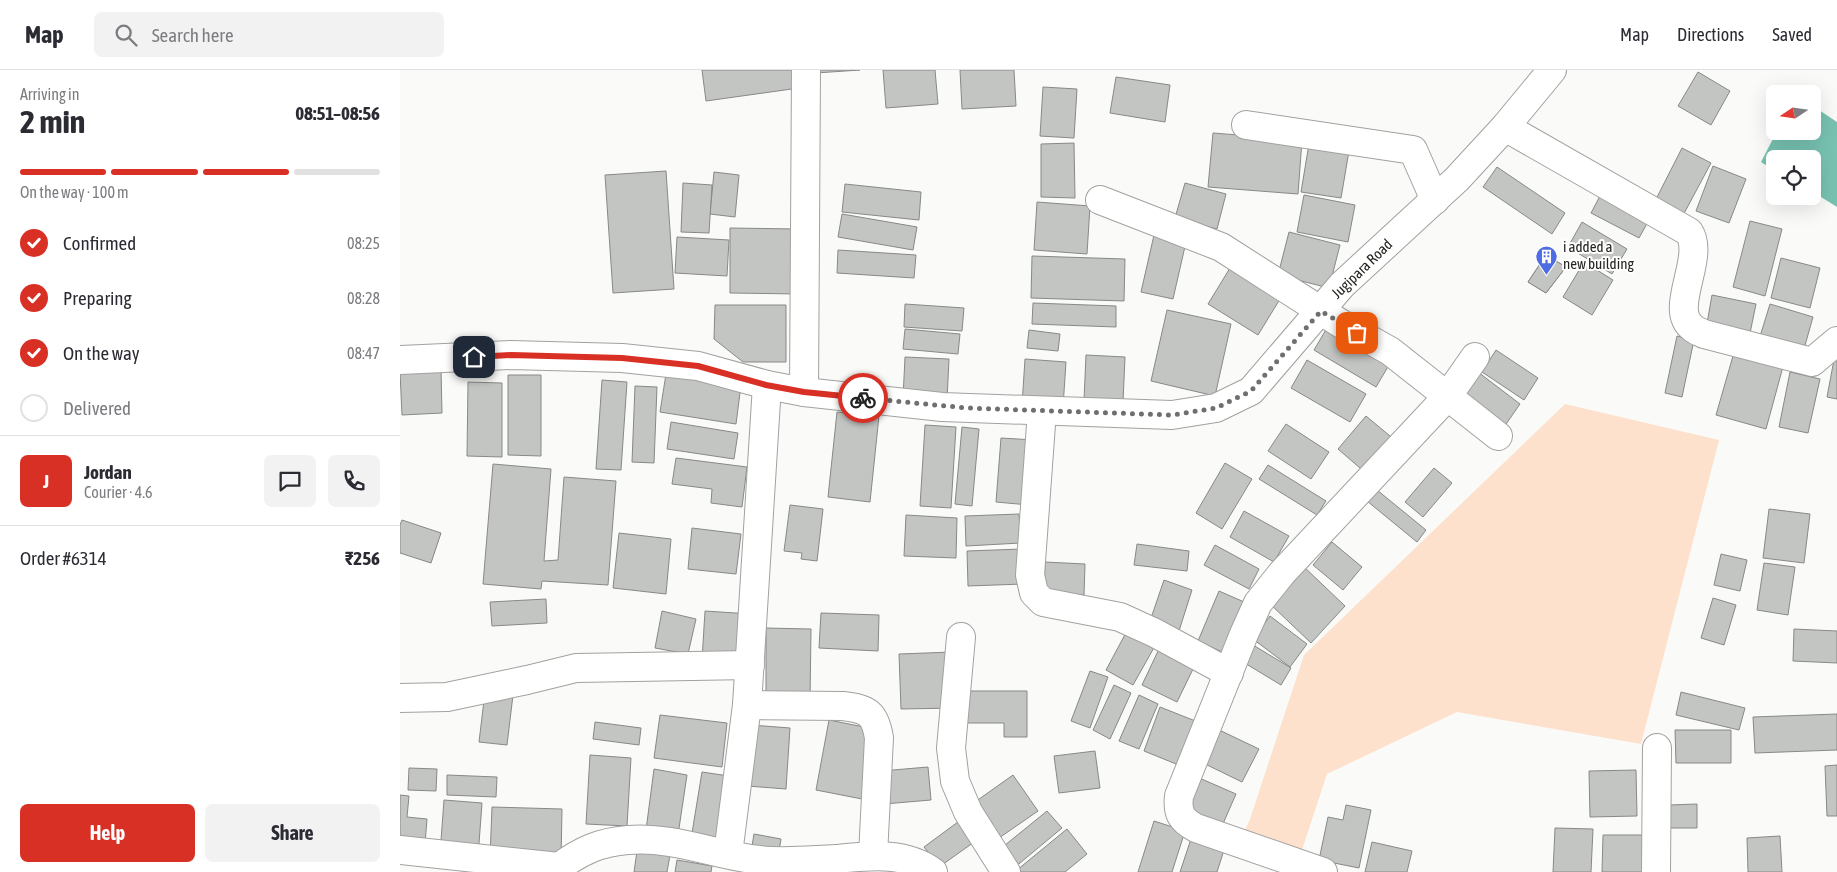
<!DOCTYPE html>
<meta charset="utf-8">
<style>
body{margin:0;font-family:"Asap Condensed",sans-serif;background:#f2f2f3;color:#2b2b33;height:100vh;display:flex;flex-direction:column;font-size:19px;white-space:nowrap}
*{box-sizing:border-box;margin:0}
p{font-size:16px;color:#7c7c81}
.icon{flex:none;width:28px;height:28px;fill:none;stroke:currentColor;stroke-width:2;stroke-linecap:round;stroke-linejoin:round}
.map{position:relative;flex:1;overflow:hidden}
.side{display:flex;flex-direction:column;background:#fff;width:400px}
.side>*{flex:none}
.needle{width:32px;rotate:257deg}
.controls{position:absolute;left:1366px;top:15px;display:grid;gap:10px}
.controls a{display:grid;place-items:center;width:55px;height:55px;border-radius:8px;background:#fff;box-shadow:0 5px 20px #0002;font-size:25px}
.pin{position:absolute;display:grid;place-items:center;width:42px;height:42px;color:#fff;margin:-21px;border-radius:10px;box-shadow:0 2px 8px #0006}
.courier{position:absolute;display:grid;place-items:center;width:50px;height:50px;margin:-25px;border:4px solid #d93025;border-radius:50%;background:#fff;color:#222;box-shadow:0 1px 6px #0007}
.headline em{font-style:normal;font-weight:700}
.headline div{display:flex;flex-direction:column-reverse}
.headline{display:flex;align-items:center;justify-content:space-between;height:85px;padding:0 20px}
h1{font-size:32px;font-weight:700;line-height:38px}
.bar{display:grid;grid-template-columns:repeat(4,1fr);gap:8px 5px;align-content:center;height:60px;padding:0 20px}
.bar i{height:6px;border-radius:4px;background:#e1e1e2}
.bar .selected{background:#d93025}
.bar p{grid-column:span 4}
.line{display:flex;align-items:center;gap:12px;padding:0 20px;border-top:1px solid #e1e1e2}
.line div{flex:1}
.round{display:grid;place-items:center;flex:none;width:52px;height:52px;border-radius:8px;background:#f2f2f3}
ol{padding:0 20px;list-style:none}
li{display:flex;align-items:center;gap:15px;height:55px}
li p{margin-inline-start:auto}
li .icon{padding:5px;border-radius:50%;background:#d93025;color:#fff;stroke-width:4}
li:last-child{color:#7c7c81}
li i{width:28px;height:28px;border:2px solid #e1e1e2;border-radius:50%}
.button{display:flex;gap:10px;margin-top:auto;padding:10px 20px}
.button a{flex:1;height:58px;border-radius:8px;background:#d93025;color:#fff;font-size:20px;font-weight:700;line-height:58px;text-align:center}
.button a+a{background:#f2f2f3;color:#2b2b33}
header{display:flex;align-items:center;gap:30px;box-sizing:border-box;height:70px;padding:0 25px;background:#fff;border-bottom:1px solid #e1e1e2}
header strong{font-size:24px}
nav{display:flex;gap:28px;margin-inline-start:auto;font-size:18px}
.search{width:350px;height:45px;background:#f2f2f3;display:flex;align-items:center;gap:12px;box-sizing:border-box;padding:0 18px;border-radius:8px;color:#7c7c81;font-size:19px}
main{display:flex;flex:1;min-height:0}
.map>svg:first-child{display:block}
.green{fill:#fde1cc}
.water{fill:#78c2b2}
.building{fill:#c3c5c3;stroke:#878987}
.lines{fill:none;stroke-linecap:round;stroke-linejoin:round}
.minor-casing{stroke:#a1a29f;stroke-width:30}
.minor{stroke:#fff;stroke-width:28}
.done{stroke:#6f6f6e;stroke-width:5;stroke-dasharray:0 9}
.route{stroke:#d93025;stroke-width:6}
.labels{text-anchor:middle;stroke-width:4;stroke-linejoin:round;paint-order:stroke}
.poi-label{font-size:15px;fill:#242423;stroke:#fffffe;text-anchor:start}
.street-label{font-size:15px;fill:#242423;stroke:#fffffe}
</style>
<header>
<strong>Map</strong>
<div class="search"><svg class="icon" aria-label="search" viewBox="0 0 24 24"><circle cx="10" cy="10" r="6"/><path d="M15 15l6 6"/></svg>Search here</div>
<nav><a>Map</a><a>Directions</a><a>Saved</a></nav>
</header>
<main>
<section class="side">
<div class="headline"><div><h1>2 min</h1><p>Arriving in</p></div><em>08:51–08:56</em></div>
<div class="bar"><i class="selected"></i><i class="selected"></i><i class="selected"></i><i></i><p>On the way · 100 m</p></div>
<ol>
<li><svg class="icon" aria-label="check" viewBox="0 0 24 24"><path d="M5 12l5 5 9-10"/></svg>Confirmed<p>08:25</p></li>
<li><svg class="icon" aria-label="check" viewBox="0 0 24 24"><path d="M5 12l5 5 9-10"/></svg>Preparing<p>08:28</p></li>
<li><svg class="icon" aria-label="check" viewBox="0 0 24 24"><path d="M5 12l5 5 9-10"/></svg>On the way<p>08:47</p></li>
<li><i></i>Delivered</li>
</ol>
<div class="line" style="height:90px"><b class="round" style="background:#d93025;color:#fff">J</b><div><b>Jordan</b><p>Courier · 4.6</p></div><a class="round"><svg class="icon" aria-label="chat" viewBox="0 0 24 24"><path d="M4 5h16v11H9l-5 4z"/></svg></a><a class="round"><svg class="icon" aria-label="phone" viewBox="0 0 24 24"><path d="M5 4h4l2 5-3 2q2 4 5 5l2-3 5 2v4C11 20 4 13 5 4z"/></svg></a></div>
<div class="line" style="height:65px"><div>Order #6314</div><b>₹256</b></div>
<div class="button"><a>Help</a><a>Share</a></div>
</section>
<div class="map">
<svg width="1437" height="802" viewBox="0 0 1437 802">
<rect width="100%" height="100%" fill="#fafbf8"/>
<polygon class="green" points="1165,334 1319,370 1241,674 1057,642 927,704 901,783 843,765 850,749 904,585"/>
<polygon class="water" points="1413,36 1437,52 1437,137 1413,122 1412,89 1375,89 1375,101 1361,92 1377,61 1412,61"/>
<g class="building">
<polygon points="302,0 396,0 399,18 306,31"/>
<polygon points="416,0 460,0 416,3"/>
<polygon points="483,0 535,0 538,34 486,38"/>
<polygon points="560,0 614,0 616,36 562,39"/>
<polygon points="1298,2 1330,21 1311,55 1278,36"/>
<polygon points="716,7 770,15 765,52 710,43"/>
<polygon points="643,17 677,19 674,68 640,66"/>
<polygon points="813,63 902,70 898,124 808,117"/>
<polygon points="910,68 950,75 941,128 901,122"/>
<polygon points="674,73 675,128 641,127 641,74"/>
<polygon points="1282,78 1311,93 1280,151 1252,137"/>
<polygon points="1313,96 1346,109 1329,153 1296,141"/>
<polygon points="1097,97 1165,143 1152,164 1083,117"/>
<polygon points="266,101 274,219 213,223 205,105"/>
<polygon points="314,102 339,105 335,147 310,144"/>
<polygon points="283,113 312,115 309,163 281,162"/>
<polygon points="785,113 826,124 817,159 775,148"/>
<polygon points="445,114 521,122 519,150 442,142"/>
<polygon points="1201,124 1249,150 1239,168 1191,143"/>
<polygon points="904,125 955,135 948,172 897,162"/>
<polygon points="637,132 690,136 687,184 634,180"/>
<polygon points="442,144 517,157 513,180 438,167"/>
<polygon points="1350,151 1382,159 1365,226 1333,217"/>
<polygon points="1182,152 1227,179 1212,204 1168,177"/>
<polygon points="330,158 398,159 398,224 330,223"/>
<polygon points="889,162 940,175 929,218 878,205"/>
<polygon points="754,165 786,172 773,229 741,222"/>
<polygon points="277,167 329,170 327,206 275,203"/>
<polygon points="438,180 516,185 514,208 437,203"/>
<polygon points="1146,185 1166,197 1146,223 1128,212"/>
<polygon points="1146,185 1166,197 1146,223 1128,212"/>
<polygon points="632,186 725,189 724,231 631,228"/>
<polygon points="1381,188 1420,198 1410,238 1371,228"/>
<polygon points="1184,192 1213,210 1192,245 1163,227"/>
<polygon points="830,198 880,229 858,265 808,234"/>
<polygon points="1312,225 1356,234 1349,268 1306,259"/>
<polygon points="633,233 716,236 716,257 632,254"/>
<polygon points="505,234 564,238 562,261 504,257"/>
<polygon points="1370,234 1413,247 1402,286 1358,273"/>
<polygon points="315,235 386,235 386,292 343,292 314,269"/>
<polygon points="767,240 831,254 815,326 751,311"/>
<polygon points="927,258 989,295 976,317 914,280"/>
<polygon points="505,259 560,264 558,284 503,279"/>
<polygon points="629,260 660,264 658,281 627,278"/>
<polygon points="1277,266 1294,270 1282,327 1265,323"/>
<polygon points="1335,279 1384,293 1366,359 1316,345"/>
<polygon points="1436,279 1437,279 1437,329 1427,327"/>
<polygon points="1096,280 1138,308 1124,330 1082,302"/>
<polygon points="686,285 725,287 723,332 684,330"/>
<polygon points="505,287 549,289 547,330 503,328"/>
<polygon points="625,289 666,292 663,337 622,335"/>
<polygon points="907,290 966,324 950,352 891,318"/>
<polygon points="41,300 42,343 2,345 0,302"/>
<polygon points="1078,302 1120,334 1104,357 1061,325"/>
<polygon points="1390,302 1420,309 1408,363 1379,357"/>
<polygon points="266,304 341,315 336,354 260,342"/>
<polygon points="108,305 141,305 141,386 108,385"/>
<polygon points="202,310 227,312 221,400 196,399"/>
<polygon points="68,312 102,313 102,387 67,386"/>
<polygon points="235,316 257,317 254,393 232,392"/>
<polygon points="437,342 479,346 470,432 428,427"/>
<polygon points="966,346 996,371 968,405 938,379"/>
<polygon points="271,352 338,363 334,389 267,379"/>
<polygon points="886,354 929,382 911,409 868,381"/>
<polygon points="525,355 556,357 551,438 520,436"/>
<polygon points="562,357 579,359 572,436 555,434"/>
<polygon points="601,368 634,370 629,435 596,432"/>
<polygon points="276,388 347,397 342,437 311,433 312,419 272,414"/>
<polygon points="825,393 852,409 822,459 796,443"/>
<polygon points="93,394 151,399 144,491 158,490 164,407 216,411 208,515 142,511 141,519 83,514"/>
<polygon points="868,395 926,431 917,445 859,409"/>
<polygon points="1034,398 1052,413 1023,447 1005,432"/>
<polygon points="977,420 1026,460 1017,472 967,431"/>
<polygon points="390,435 423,439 417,491 401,489 402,483 384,481"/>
<polygon points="1369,439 1410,444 1404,493 1363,488"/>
<polygon points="844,441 889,466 874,492 830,467"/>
<polygon points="619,444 621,473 566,476 565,446"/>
<polygon points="506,445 557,448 556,488 504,486"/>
<polygon points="2,450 41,463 31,493 0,483 0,455"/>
<polygon points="292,458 341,464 336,504 288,499"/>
<polygon points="219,463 271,469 266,524 213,518"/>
<polygon points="932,472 962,497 943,520 913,495"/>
<polygon points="737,474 789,481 787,501 734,495"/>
<polygon points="815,475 859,499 849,519 804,495"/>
<polygon points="622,479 623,514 568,516 567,481"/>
<polygon points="1321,484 1347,490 1340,521 1314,515"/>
<polygon points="645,492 685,494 684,525 644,523"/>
<polygon points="1364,493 1395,497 1388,545 1357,540"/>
<polygon points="902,495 945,536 911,573 868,532"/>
<polygon points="764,510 792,520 778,564 749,554"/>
<polygon points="819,521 851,535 829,585 798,571"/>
<polygon points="1313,528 1336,535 1324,575 1301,568"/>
<polygon points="146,529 147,553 92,556 90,532"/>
<polygon points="262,541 296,549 288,584 255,578"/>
<polygon points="305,541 351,544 348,593 302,590"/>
<polygon points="421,543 479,545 478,581 419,578"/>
<polygon points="870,546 907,574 890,597 853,569"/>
<polygon points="366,558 411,559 410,631 366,630"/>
<polygon points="728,559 756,574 733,615 706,600"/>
<polygon points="1394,559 1437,561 1437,593 1393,591"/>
<polygon points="853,575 891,598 881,615 843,592"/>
<polygon points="759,579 794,597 777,632 742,615"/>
<polygon points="553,582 555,638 501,639 499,584"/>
<polygon points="690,601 708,607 690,658 671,651"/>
<polygon points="714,615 731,623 710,669 693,660"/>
<polygon points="567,621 627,621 627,667 604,667 604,653 567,653"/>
<polygon points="85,622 113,625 107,675 79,672"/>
<polygon points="1281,622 1345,638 1339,660 1276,645"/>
<polygon points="739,625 758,634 739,679 719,671"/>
<polygon points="760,637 803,654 786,698 744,681"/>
<polygon points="1437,644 1437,680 1355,683 1353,647"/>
<polygon points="260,645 327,653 322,697 254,688"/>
<polygon points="429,650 474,659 462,729 416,720"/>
<polygon points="195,652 241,658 239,675 193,669"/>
<polygon points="351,655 390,658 386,719 347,716"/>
<polygon points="815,658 859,679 842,712 799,691"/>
<polygon points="1275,660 1331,660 1331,693 1276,693"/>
<polygon points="695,681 700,718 659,723 654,686"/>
<polygon points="190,685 231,688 227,756 186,754"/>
<polygon points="1437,695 1437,746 1427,746 1425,696"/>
<polygon points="528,697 531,730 484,734 481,701"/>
<polygon points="9,698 37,699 36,721 8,720"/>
<polygon points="254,699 287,705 278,765 246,760"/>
<polygon points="1236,700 1237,746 1190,747 1189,701"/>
<polygon points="302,702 329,706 317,773 291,769"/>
<polygon points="47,705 97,707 96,727 47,725"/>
<polygon points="613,705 638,741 599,768 575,732"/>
<polygon points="797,707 836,724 822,756 783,739"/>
<polygon points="0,725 9,726 7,747 27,749 25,774 0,772"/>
<polygon points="44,730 82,733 78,787 40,784"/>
<polygon points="1297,734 1297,758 1270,758 1269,735"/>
<polygon points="946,735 971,740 959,798 919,790 928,747 943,750"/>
<polygon points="92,737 162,739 161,790 90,788"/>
<polygon points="647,741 662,758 614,798 599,780"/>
<polygon points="562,749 577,770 539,797 524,777"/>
<polygon points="754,751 785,761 772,802 738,802"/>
<polygon points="1155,758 1193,759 1191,802 1153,802"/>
<polygon points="667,759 687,784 665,802 618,802 617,800"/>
<polygon points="354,764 381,769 378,787 351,782"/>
<polygon points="1203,765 1247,765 1246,802 1202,802"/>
<polygon points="1380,766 1382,802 1348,802 1347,768"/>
<polygon points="791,769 824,780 817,802 780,802"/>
<polygon points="972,772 1012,781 1007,802 965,802"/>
<polygon points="237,781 270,785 267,802 234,802"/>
<polygon points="277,790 312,796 311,802 275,802"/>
</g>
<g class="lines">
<defs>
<g id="minor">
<polyline points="846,55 1013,80 1035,130"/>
<path d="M 1105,57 L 1289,162 C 1306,188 1267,240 1293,258 C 1296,261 1300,262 1304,264 L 1412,292 L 1437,271"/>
<polyline points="700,130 821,177 940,253 990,281 1098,366"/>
<polyline points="0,290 111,285 222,288 298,296 367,315 404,322 542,337 772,345 816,338 851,321 942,215 1057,109 1105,57 1152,0"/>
<polyline points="404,322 406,0"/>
<polyline points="642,341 630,505 634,523 643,532 720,547 755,563 829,603"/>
<polyline points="561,567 551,678 555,711 568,742 606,802"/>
<polyline points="0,628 47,627 127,610 176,598 350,595"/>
<path d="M 347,635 L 443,636 C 468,639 475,643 479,668 L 473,785"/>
<polyline points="0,780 159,797 159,802"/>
<polyline points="328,784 347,635 367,315"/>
<path d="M 159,797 C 181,781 200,772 228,770 C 273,766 315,785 359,790 C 384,793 410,790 435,789 C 469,786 504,781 533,802"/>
<path d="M 923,802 L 796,758 C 781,750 777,743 779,726 L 844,564 L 858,533 L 882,503 L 1047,327 L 1075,287"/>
<polyline points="1256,802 1257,678"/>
</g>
</defs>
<use href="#minor" class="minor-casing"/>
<use href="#minor" class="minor"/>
</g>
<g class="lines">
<polyline class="done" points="463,328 567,338 772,345 816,338 851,321 921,241 957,263"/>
<polyline class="route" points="74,287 111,285 222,288 298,296 366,315 404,322 463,328"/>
</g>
<defs>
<symbol id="building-pin" viewBox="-11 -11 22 30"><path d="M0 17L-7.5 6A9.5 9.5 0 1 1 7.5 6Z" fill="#4f6de2" stroke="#fffffe"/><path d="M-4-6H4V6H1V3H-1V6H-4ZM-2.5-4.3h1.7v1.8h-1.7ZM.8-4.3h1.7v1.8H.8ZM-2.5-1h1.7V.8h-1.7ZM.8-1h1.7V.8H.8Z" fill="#fff"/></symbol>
</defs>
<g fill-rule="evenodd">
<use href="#building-pin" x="1134" y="174" width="25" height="34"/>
</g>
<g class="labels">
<g class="poi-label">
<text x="1163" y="182">i added a<tspan x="1163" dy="17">new building</tspan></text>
</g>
<g class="street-label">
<text transform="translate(962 199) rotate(-44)" y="5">Jugipara Road</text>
</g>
</g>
</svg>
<div class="controls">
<a><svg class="needle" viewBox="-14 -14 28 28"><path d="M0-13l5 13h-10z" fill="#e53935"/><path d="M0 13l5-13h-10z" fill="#7c7c81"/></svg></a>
<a><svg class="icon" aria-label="locate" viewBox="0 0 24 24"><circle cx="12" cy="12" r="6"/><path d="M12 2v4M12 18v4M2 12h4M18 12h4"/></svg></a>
</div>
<div class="pin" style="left:957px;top:263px;background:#ea580c"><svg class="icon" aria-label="bag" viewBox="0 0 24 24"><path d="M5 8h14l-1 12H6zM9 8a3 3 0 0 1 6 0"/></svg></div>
<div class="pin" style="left:74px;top:287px;background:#1f2937"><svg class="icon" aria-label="home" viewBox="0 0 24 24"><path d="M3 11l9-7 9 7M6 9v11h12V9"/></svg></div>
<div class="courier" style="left:463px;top:328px"><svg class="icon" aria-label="bike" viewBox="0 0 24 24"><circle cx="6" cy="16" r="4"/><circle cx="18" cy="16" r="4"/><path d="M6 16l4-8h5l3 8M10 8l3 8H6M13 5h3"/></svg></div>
</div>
</main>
